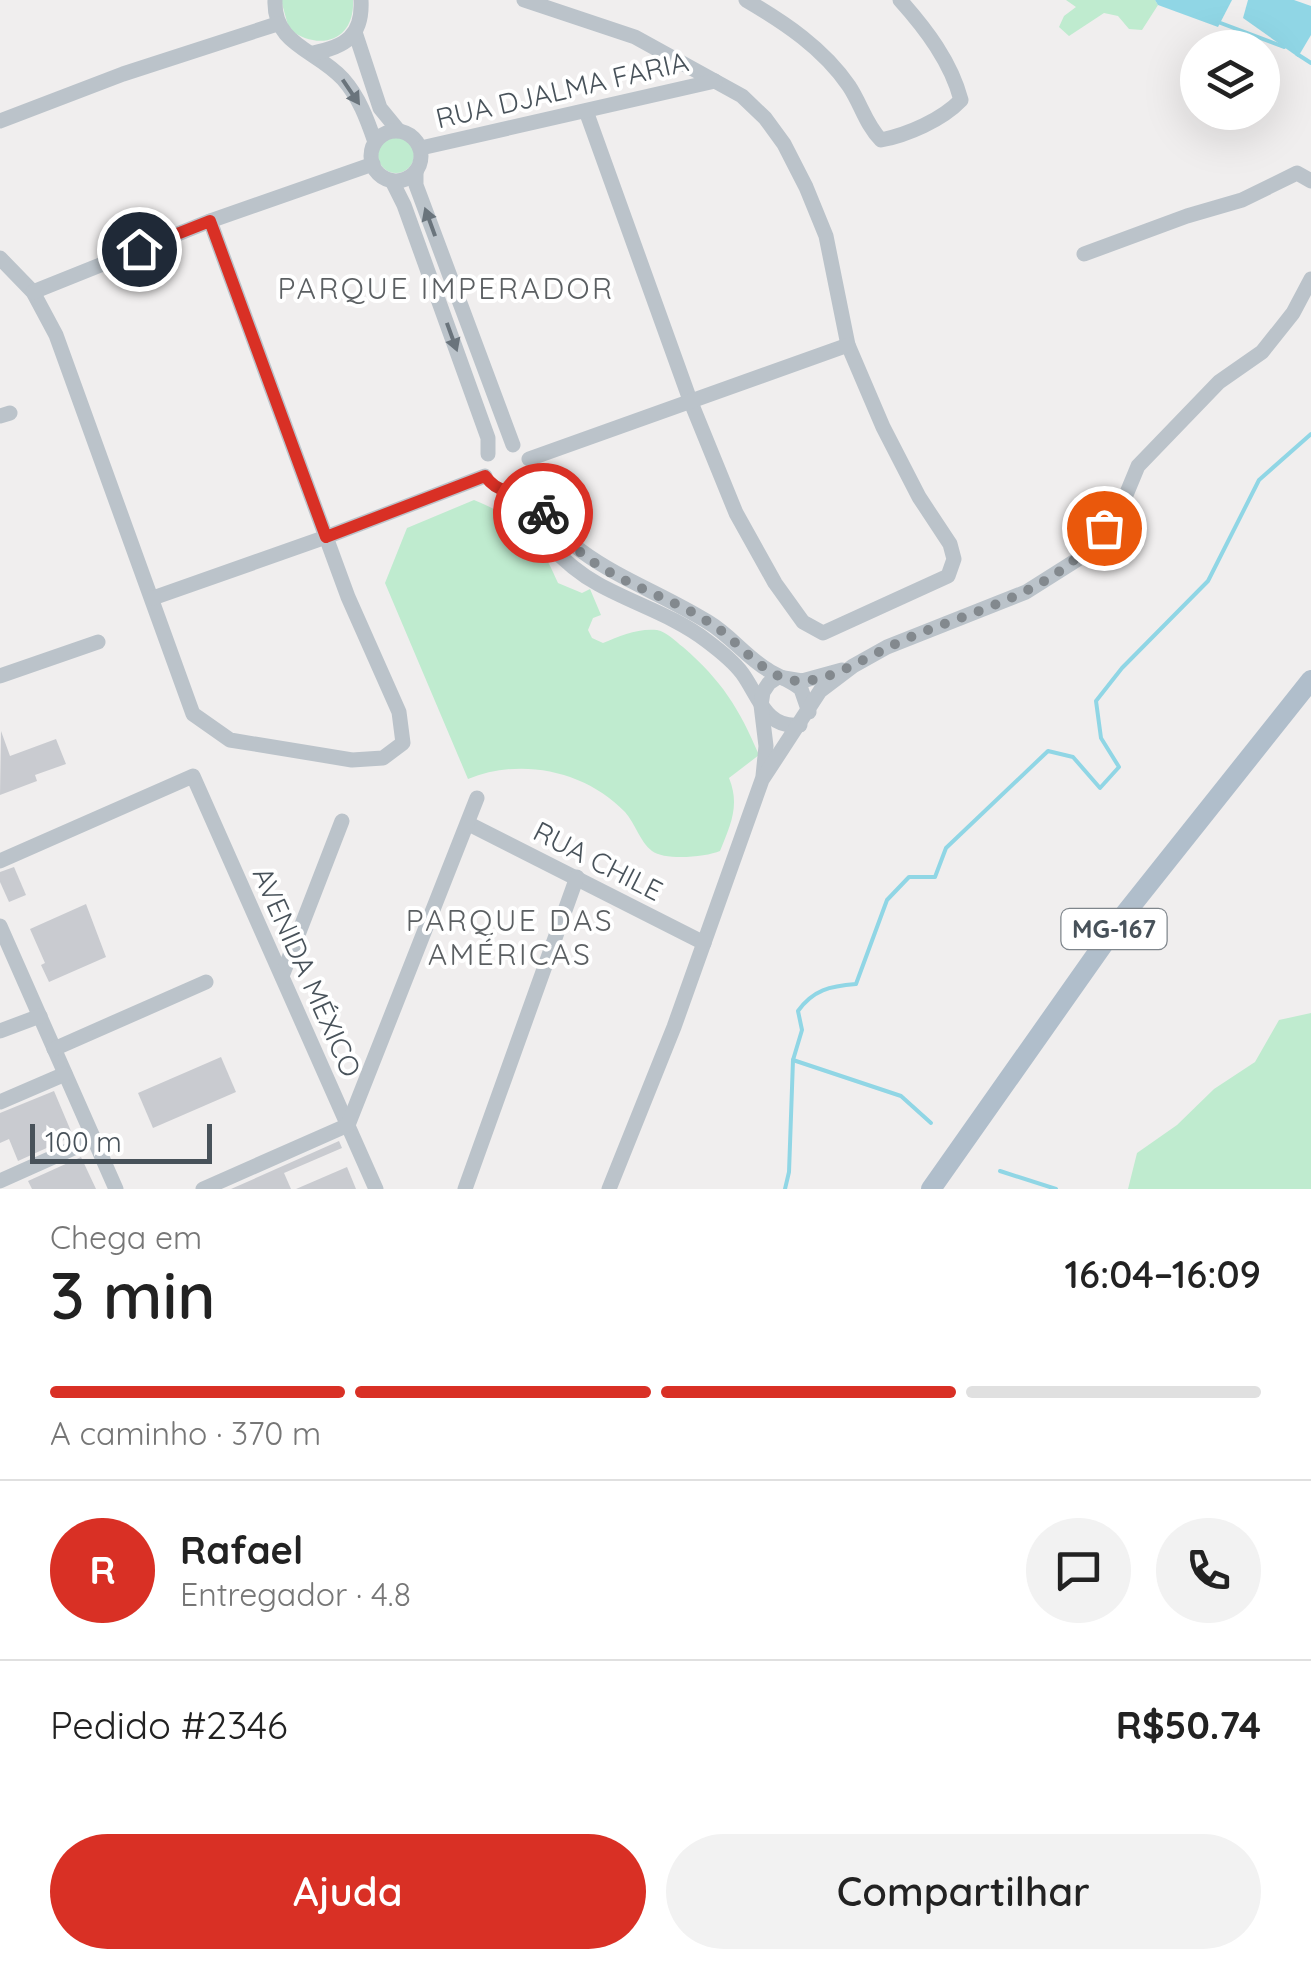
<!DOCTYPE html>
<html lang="pt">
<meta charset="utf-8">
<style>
body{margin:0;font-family:Quicksand,sans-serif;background:#f2f2f2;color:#222;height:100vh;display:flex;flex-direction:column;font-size:38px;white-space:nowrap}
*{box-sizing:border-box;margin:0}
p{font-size:32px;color:#767676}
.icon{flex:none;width:55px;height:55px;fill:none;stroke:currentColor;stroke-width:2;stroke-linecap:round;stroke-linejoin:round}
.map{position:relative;height:1189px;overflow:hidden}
.side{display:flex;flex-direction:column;background:#fff;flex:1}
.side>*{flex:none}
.fabs{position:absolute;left:1180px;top:30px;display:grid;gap:20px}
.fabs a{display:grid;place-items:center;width:100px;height:100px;border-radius:50%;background:#fff;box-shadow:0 10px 40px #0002;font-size:50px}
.scale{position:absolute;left:30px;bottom:25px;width:182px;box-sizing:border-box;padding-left:10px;border:5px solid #48525a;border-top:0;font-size:28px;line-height:35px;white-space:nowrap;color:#48525a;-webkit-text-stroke:8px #fff;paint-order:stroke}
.pin{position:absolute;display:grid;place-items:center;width:85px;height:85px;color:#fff;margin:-42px;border:5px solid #fff;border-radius:50%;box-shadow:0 2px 10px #0007}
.courier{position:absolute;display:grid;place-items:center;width:100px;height:100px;margin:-50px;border:8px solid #d93025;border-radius:50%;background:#fff;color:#222;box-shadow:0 2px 12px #0007}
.head em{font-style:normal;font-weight:600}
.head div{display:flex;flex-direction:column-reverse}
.head{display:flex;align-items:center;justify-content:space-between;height:170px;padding:0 50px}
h1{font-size:65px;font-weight:600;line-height:75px}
.bar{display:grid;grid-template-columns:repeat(4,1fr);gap:15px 10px;align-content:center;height:120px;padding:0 50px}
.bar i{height:12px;border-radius:8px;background:#e0e0e0}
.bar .active{background:#d93025}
.bar p{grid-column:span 4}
.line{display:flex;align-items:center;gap:25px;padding:0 50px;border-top:2px solid #e0e0e0}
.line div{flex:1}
.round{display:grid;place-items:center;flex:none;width:105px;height:105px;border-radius:52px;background:#f2f2f2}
.primary-button{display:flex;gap:20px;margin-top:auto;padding:20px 50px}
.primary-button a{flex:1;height:115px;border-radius:60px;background:#d93025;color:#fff;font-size:40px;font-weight:600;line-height:115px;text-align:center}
.primary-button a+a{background:#f2f2f2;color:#222}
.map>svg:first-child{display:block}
.green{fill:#bfebcf}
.water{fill:#90d6e5}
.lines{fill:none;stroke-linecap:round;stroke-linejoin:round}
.stream{stroke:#90d6e5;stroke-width:4}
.building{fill:#c9cbd0}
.minor{stroke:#bbc3ca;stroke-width:15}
.major{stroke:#b0becb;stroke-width:20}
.oneway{fill:#6a747c}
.done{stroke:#83898e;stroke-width:10;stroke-dasharray:0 18}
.route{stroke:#d93025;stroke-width:12}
.labels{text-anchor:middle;stroke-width:8;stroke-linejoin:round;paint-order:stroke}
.shield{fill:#fff;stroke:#7f868c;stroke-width:2.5}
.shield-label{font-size:25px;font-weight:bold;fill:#48525a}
.street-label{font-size:28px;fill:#48525a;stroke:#fff}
.neighbourhood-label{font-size:30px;letter-spacing:2.5px;fill:#5b5f62;stroke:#fff}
</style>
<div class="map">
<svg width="1311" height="1189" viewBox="0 0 1311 1189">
<rect width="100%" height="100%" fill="#f0eeee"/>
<g class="green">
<path d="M 281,0 L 353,0 C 355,41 319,52 289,29 Z"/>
<polygon points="1066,0 1155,0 1158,5 1142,30 1129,29 1118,16 1104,13 1069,36 1059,27 1064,16 1076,7"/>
<circle cx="396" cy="155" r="18"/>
<path d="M 474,500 C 522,520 538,536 558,583 L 582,593 L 590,589 L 601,615 L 593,618 L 588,630 L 592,638 L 603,643 C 620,636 638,628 657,630 C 667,632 675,641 683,647 C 722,681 739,708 759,755 L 729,778 C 740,805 731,824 720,851 C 706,857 665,861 652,851 C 640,842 635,823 625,812 C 586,771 521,757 468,779 L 385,583 L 407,528 Z"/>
<polygon points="1311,1013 1311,1189 1128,1189 1137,1153 1177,1125 1214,1089 1255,1062 1279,1020"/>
</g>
<g class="water">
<polygon points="1155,0 1232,0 1218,27 1158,5"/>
<polygon points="1248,0 1294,0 1311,6 1311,35 1298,57 1243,18"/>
</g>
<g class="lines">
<g class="stream">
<polyline points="1218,22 1284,47"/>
<polyline points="1297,54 1311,63"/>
<polyline points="793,1060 901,1096 931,1123"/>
<polyline points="1000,1171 1056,1189"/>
<path d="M 785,1189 L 789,1172 L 793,1060 L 802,1030 L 798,1011 C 813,990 830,986 856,984 L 887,900 L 909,877 L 935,877 L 946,848 L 1048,751 L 1073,757 L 1100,788 L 1119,767 L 1101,738 L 1096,701 L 1122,668 L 1208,581 L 1259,480 L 1311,434"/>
</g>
</g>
<g class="building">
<polygon points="1,731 10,756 56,739 66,764 35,775 37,781 0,795"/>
<polygon points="14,867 26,895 9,902 0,882 0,872"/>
<polygon points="86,904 106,957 49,982 41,965 45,963 30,929"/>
<polygon points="221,1057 236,1092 153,1128 138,1093"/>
<polygon points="54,1091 73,1136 18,1161 9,1139 0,1143 0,1113"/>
<polygon points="339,1141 342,1148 284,1173 291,1189 231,1189"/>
<polygon points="81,1157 96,1189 32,1189 28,1181"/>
<polygon points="347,1167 356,1189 296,1189"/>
</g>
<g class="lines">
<g class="minor">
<path d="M 275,0 C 273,45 317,50 343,79 C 359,97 367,119 375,142"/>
<polyline points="524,0 635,37 742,96 765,118 784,144 806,187 826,236 848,345 883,427 919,497 950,544 954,559 948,576 823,633 803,622 775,583 736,513 690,400 586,111"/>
<path d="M 746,0 C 785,23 823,48 849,86 C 861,104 866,125 881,140 C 907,135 942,120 961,100 C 951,62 926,29 900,0"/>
<polyline points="355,32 380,108 398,130"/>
<path d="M 313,53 C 345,47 363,36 361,0"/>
<polyline points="0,121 123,74 277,24"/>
<circle cx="396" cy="156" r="25"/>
<polyline points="421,148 715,81"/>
<polyline points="416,171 416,185 513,445"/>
<polyline points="392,181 404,205 488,438 488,454"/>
<polyline points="1084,254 1187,216 1242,200 1297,173 1311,181"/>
<polyline points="0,258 33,292 56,335 193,714 230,740 352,760 383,758 403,743 399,712 348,597 210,221"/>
<polyline points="33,292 210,221 373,164"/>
<polyline points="0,416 10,413"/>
<polyline points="529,459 848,345"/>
<path d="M 528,480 L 526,488 C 567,564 640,580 708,622 C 730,635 746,657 768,670 C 779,677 790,680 801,689 L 809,712"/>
<path d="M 505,492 C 530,525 561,564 598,584 C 634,604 675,616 707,641 C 719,650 733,661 742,673 C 759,696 765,729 800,725"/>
<polyline points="153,598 326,537 485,476"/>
<polyline points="0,676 98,642"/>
<polyline points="763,776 766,746 761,705 763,692 769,683 778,677 802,681 842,670"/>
<polyline points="469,824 704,943"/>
<polyline points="0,861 193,776 376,1189"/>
<polyline points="0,926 116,1189"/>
<polyline points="282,976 342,821"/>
<polyline points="0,1031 40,1016"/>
<polyline points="54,1049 206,982"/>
<polyline points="0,1102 65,1074"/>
<polyline points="0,1181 94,1139"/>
<polyline points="203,1189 348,1125 477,798"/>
<polyline points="465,1189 577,877"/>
<polyline points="609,1189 674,1027 762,780 820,691 853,666 887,647 1026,592 1083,556 1126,495 1138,466 1219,382 1262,352 1293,313 1311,279"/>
</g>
<polyline class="major" points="931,1189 1124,915 1311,680"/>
</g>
<defs><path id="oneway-solid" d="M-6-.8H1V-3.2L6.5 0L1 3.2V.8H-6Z" transform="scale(2.5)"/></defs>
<g class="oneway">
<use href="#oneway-solid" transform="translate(351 92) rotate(56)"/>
<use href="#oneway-solid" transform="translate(430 222) rotate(-110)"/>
<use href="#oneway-solid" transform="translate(452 337) rotate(70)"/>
</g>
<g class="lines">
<path class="done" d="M 543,513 C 560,532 576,552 598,565 C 634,589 677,600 713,625 C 740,642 766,682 802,681 C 832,680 861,660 887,648 C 963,610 1050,601 1104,528"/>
<path class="route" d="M 139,249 L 210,221 L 326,537 L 485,476 C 498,493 512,495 528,480 L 526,488 L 543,513"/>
</g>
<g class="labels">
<rect class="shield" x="1061.5" y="909" width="105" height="40" rx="8"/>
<g class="shield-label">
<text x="1114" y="938">MG-167</text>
</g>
<g class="street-label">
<text transform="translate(562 90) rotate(-13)" y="10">RUA DJALMA FARIA</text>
<text transform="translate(598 861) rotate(27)" y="10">RUA CHILE</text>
<text transform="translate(307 972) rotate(66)" y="10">AVENIDA MÉXICO</text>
</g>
<g class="neighbourhood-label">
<text x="446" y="299">PARQUE IMPERADOR</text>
<text x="510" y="931">PARQUE DAS<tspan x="510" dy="34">AMÉRICAS</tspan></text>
</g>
</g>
</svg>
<div class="fabs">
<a><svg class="icon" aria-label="layers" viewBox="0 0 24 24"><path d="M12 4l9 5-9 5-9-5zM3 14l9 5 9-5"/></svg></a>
</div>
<div class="scale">100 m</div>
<div class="pin" style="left:1104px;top:528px;background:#ea580c"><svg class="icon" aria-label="bag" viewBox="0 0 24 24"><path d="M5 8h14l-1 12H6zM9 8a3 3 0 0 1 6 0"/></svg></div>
<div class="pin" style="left:139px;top:249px;background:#1f2937"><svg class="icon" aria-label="home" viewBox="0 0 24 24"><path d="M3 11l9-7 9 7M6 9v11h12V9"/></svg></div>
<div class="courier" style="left:543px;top:513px"><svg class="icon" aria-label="bike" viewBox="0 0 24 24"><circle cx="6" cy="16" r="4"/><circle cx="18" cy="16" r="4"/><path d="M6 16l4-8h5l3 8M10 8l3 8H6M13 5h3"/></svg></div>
</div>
<section class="side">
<div class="head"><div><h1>3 min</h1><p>Chega em</p></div><em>16:04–16:09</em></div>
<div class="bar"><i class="active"></i><i class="active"></i><i class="active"></i><i></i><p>A caminho · 370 m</p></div>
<div class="line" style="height:180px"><b class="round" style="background:#d93025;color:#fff">R</b><div><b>Rafael</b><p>Entregador · 4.8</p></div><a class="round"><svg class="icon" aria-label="chat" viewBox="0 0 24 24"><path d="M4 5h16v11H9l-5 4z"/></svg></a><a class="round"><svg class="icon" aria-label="phone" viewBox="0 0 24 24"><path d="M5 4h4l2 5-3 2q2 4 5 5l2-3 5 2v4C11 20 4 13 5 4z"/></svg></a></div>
<div class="line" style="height:130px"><div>Pedido #2346</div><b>R$50.74</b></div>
<div class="primary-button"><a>Ajuda</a><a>Compartilhar</a></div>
</section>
